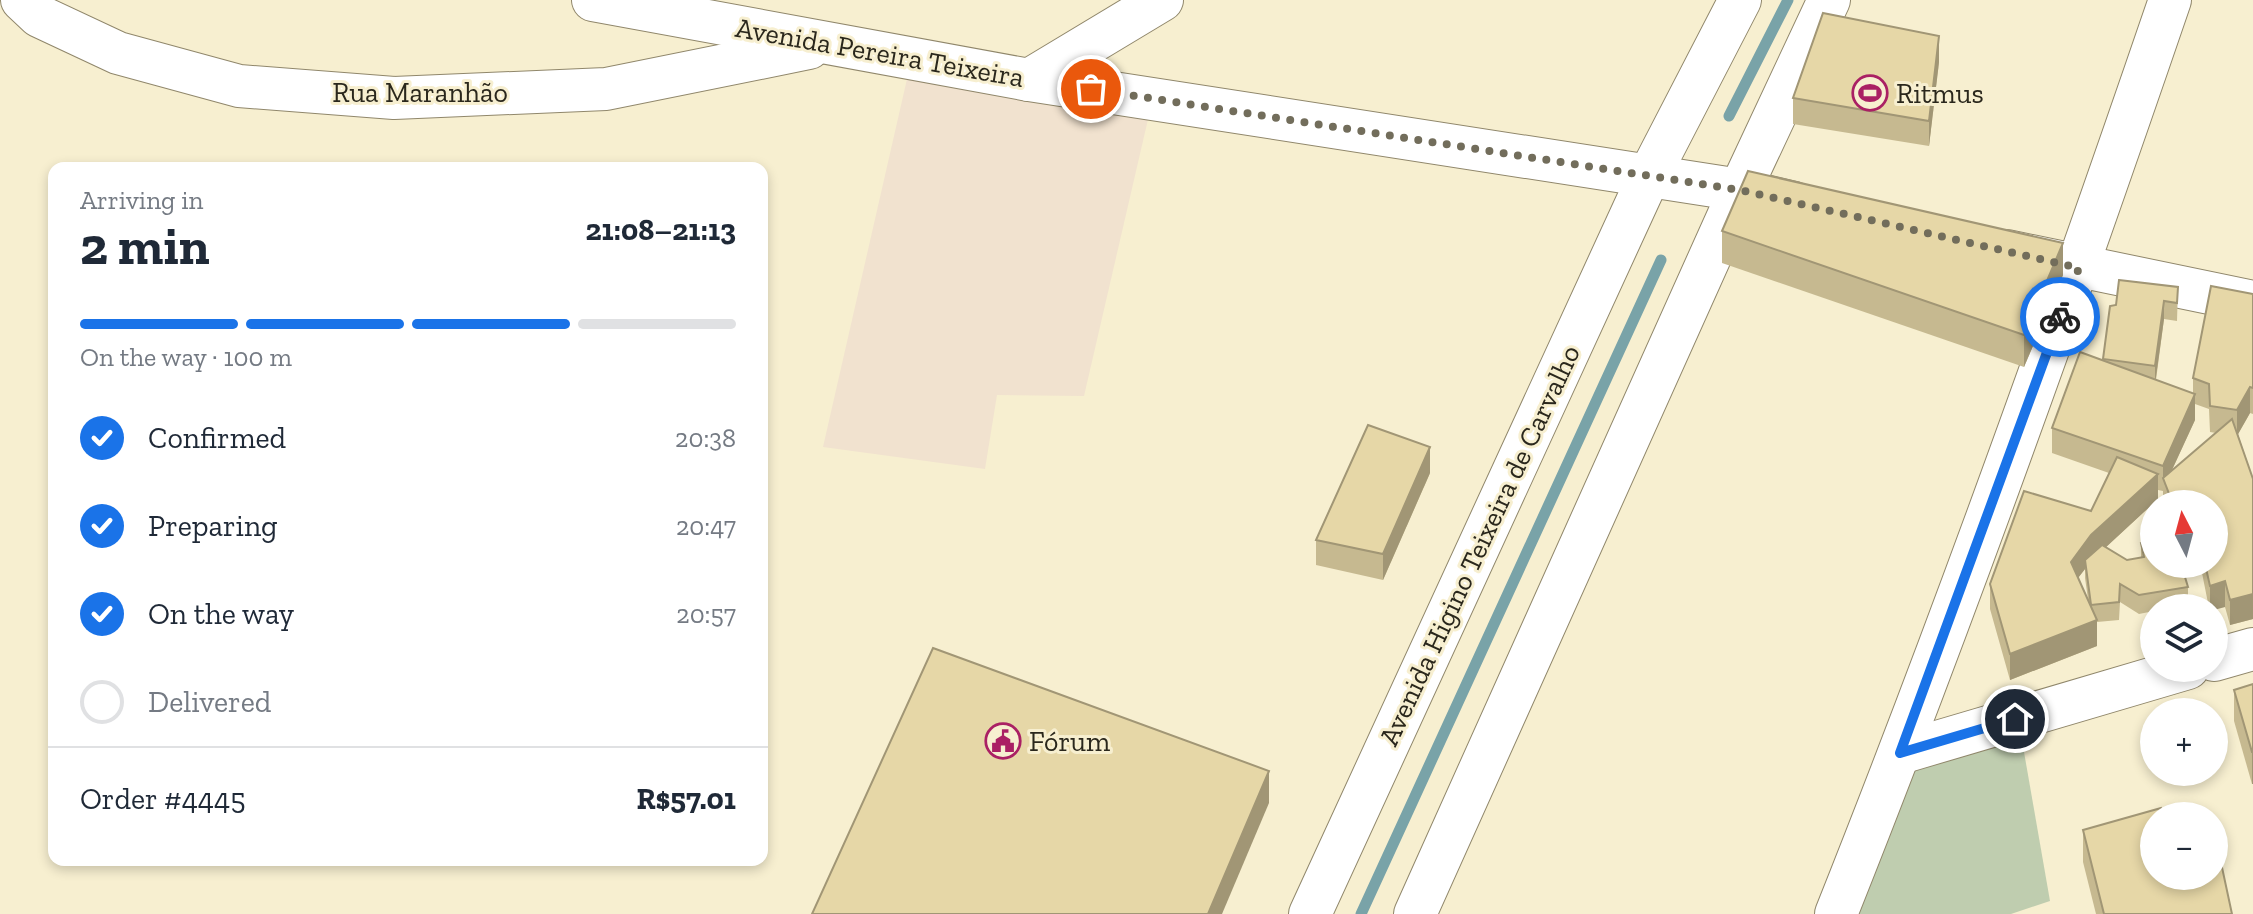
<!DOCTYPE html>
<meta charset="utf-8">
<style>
body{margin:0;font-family:"Zilla Slab",serif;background:#f6f6f7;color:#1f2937;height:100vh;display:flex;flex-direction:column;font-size:30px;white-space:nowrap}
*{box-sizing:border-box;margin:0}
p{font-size:26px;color:#747a83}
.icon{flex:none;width:44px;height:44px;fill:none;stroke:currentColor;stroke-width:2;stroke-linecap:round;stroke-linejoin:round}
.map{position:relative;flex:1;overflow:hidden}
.side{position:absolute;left:48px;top:162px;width:720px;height:704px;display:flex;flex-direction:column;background:#fff;border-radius:16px;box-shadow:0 4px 12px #0003}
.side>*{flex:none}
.needle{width:52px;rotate:354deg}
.controls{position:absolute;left:2140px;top:490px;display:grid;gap:16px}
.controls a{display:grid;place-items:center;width:88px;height:88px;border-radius:50%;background:#fff;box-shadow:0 4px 12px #0003;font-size:40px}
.pin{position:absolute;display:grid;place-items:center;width:68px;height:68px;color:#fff;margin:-34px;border:4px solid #fff;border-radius:50%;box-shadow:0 2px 8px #0007}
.courier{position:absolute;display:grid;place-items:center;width:80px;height:80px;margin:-40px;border:6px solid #1a73e8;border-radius:50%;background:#fff;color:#222;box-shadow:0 2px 10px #0007}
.summary em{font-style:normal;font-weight:700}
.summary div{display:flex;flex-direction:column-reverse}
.summary{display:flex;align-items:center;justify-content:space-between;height:136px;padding:0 32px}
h1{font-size:52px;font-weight:700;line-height:60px}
.bar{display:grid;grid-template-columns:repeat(4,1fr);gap:12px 8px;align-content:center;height:96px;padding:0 32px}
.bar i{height:10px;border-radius:6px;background:#e0e1e3}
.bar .on{background:#1a73e8}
.bar p{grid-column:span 4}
.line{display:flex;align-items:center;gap:20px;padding:0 32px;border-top:2px solid #e0e1e3}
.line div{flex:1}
ol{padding:0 32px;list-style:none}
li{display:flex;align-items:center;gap:24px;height:88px}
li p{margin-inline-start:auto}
li .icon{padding:8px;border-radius:50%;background:#1a73e8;color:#fff;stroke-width:4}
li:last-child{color:#747a83}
li i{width:44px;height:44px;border:4px solid #e0e1e3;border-radius:50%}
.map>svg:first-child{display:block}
.education{fill:#f1e2cf}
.green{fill:#bfcdaf}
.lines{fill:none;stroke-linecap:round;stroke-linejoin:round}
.stream{stroke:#79a3a8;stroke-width:11}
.minor-casing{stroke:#90876b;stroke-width:44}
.minor{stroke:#fff;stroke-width:42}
.wall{fill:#c6b990;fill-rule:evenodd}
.shaded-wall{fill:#a19675}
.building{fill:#e6d7a7;stroke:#a19675;stroke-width:2}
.done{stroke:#726d5b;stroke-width:8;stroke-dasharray:0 14.4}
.route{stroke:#1a73e8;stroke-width:10}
.labels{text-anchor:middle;stroke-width:6;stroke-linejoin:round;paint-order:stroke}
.street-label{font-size:28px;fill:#2a271c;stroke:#f7efd0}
.poi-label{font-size:28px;fill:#2a271c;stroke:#f7efd0;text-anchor:start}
</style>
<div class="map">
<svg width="2253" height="914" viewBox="0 0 2253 914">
<rect width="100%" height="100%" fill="#f7efd0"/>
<polygon class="education" points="907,79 1149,115 1084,396 997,395 985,469 823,447"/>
<polygon class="green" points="2020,729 2050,901 2011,914 1852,914 1911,762"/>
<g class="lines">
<g class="stream">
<polyline points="1729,116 1788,0"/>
<polyline points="1361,914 1661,260"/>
</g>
<defs>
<g id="minor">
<polyline points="22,0 39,16 118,53 239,86 394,98 606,89 809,48"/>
<polyline points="593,0 1029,80 1740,190 1794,203"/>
<polyline points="1029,80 1162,0"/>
<polyline points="2007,251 2253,302"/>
<polyline points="2214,660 2253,649"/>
<polyline points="1900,753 2188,668"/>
<polyline points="1310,914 1649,176 1740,0"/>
<polyline points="1415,914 1740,190 1829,0"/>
<path d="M 1836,914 C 1956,613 2065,307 2170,0"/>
</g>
</defs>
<use href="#minor" class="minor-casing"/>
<use href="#minor" class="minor"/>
</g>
<g class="wall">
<polygon points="1939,62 1929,146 1793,124 1793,98"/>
<polygon points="1722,231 2063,275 2024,367 1722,263"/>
<path d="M 2178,287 L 2177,321 L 2164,319 L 2156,380 L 2193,394 L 2193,378 L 2253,294 L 2253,414 L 2250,413 L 2238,434 L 2253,479 L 2253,619 L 2230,625 L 2225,607 L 2209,608 L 2201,568 L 2189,573 L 2186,564 L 2214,564 L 2214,504 L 2163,504 L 2163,491 L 2158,490 L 2158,499 L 2106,547 L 2127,560 L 2141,558 L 2141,543 L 2188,587 L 2188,605 L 2172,608 L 2154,608 L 2154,611 L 2139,614 L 2120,602 L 2119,620 L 2097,622 L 2097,646 L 2010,680 L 1990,609 L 1990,584 L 2091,511 L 2109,473 L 2052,453 L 2052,428 L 2103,360 L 2116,305 ZM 2195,404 L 2209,409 L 2210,432 L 2216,433 L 2172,470 L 2195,420 ZM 2085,569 L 2085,578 L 2088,599 L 2078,578 Z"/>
<polygon points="1430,473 1383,580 1316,565 1316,540"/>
<polygon points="2253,684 2252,784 2234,721 2234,690"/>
<polygon points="2083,830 2154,876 2232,914 2096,914 2083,862"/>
</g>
<g class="shaded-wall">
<polygon points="1939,36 1939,62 1929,146 1929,121"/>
<polygon points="2063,243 2063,275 2024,367 2024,335"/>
<polygon points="2164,301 2164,319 2155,384 2155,366"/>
<polygon points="2250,387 2250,413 2237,436 2237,410"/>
<polygon points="2195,394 2195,420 2165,485 2163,478 2163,491 2163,466"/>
<polygon points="1430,447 1430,473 1383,580 1383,554"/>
<polygon points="2158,474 2158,499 2091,561 2085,560 2085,569 2071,587 2071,562 2091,535"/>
<polygon points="2189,564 2201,564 2201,568 2189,573"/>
<polygon points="2225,581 2225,607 2214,610 2214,608 2210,608 2210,586"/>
<polygon points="2253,594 2253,619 2230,625 2230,600"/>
<polygon points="2097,620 2097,646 2010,680 2010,654"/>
<rect x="2252" y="752" width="1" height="32"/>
<polygon points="1269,771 1269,803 1222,914 1208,914"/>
</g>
<g class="building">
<polygon points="1823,13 1939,36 1929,121 1793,98"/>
<polygon points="1748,171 2063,243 2024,335 1722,231"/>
<polygon points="2119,280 2178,287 2177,303 2164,301 2155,366 2103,359 2110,306 2116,305"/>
<polygon points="2211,286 2253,294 2253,388 2250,387 2237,410 2210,406 2209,384 2193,378"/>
<polygon points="2080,352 2195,394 2163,466 2052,428"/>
<polygon points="2232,419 2253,479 2253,594 2230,600 2225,581 2210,586 2205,564 2214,564 2214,504 2173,504 2163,478"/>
<polygon points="1368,425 1430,447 1383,554 1316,540"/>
<polygon points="2117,457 2158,474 2091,535 2071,562 2097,620 2010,654 1990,584 2024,491 2091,511"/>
<polygon points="2154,540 2154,564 2181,564 2188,587 2139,595 2120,584 2119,602 2091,605 2085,560 2102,545 2127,560 2144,557 2141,543"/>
<polygon points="933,648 1269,771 1208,914 812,914"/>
<polygon points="2253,684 2253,752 2252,752 2234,690"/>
<polygon points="2161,808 2164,816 2154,816 2154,876 2214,876 2214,858 2220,858 2232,914 2104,914 2083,830"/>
</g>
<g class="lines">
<polyline class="done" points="1091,89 1740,190 2079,268 2060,317"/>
<polyline class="route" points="2015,719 1900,753 2060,317"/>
</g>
<defs>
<symbol id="stadium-ring" viewBox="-11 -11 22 22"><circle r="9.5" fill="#f7efd0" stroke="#aa2064" stroke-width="1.5"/><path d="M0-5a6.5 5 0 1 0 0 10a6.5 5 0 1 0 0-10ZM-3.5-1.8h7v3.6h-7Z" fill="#aa2064"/></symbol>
<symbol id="civic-ring" viewBox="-11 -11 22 22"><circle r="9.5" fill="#f7efd0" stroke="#aa2064" stroke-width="1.5"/><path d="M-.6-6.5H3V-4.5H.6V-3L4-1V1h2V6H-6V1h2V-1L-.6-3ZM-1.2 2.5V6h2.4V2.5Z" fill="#aa2064"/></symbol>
</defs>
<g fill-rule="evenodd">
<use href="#stadium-ring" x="1850" y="73" width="40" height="40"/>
<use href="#civic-ring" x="983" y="721" width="40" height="40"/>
</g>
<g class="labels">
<g class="street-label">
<text transform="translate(880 52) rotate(10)" y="10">Avenida Pereira Teixeira</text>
<text x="420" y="102">Rua Maranhão</text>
<text transform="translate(1479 545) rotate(-65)" y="10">Avenida Higino Teixeira de Carvalho</text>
</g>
<g class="poi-label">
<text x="1896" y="103">Ritmus</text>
<text x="1029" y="751">Fórum</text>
</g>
</g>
</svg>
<div class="controls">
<a><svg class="needle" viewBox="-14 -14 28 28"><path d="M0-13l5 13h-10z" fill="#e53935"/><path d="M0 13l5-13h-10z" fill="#747a83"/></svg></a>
<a><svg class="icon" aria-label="layers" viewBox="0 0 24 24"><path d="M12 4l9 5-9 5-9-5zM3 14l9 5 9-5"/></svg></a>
<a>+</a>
<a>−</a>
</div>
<div class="pin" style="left:1091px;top:89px;background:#ea580c"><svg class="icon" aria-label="bag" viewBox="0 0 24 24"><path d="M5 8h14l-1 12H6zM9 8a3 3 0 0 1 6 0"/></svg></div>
<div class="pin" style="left:2015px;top:719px;background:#1f2937"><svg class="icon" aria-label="home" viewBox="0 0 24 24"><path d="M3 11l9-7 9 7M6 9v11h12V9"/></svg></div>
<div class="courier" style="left:2060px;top:317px"><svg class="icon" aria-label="bike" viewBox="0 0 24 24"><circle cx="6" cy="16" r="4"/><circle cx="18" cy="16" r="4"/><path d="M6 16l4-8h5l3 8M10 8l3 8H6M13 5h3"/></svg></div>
<section class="side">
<div class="summary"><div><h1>2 min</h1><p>Arriving in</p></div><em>21:08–21:13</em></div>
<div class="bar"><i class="on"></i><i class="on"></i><i class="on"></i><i></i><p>On the way · 100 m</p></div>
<ol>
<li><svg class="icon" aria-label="check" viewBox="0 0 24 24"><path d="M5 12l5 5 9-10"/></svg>Confirmed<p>20:38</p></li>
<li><svg class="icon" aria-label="check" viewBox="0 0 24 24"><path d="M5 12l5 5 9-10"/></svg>Preparing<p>20:47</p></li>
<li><svg class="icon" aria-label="check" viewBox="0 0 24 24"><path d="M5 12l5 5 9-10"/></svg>On the way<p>20:57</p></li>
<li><i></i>Delivered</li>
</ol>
<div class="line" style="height:104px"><div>Order #4445</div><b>R$57.01</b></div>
</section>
</div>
